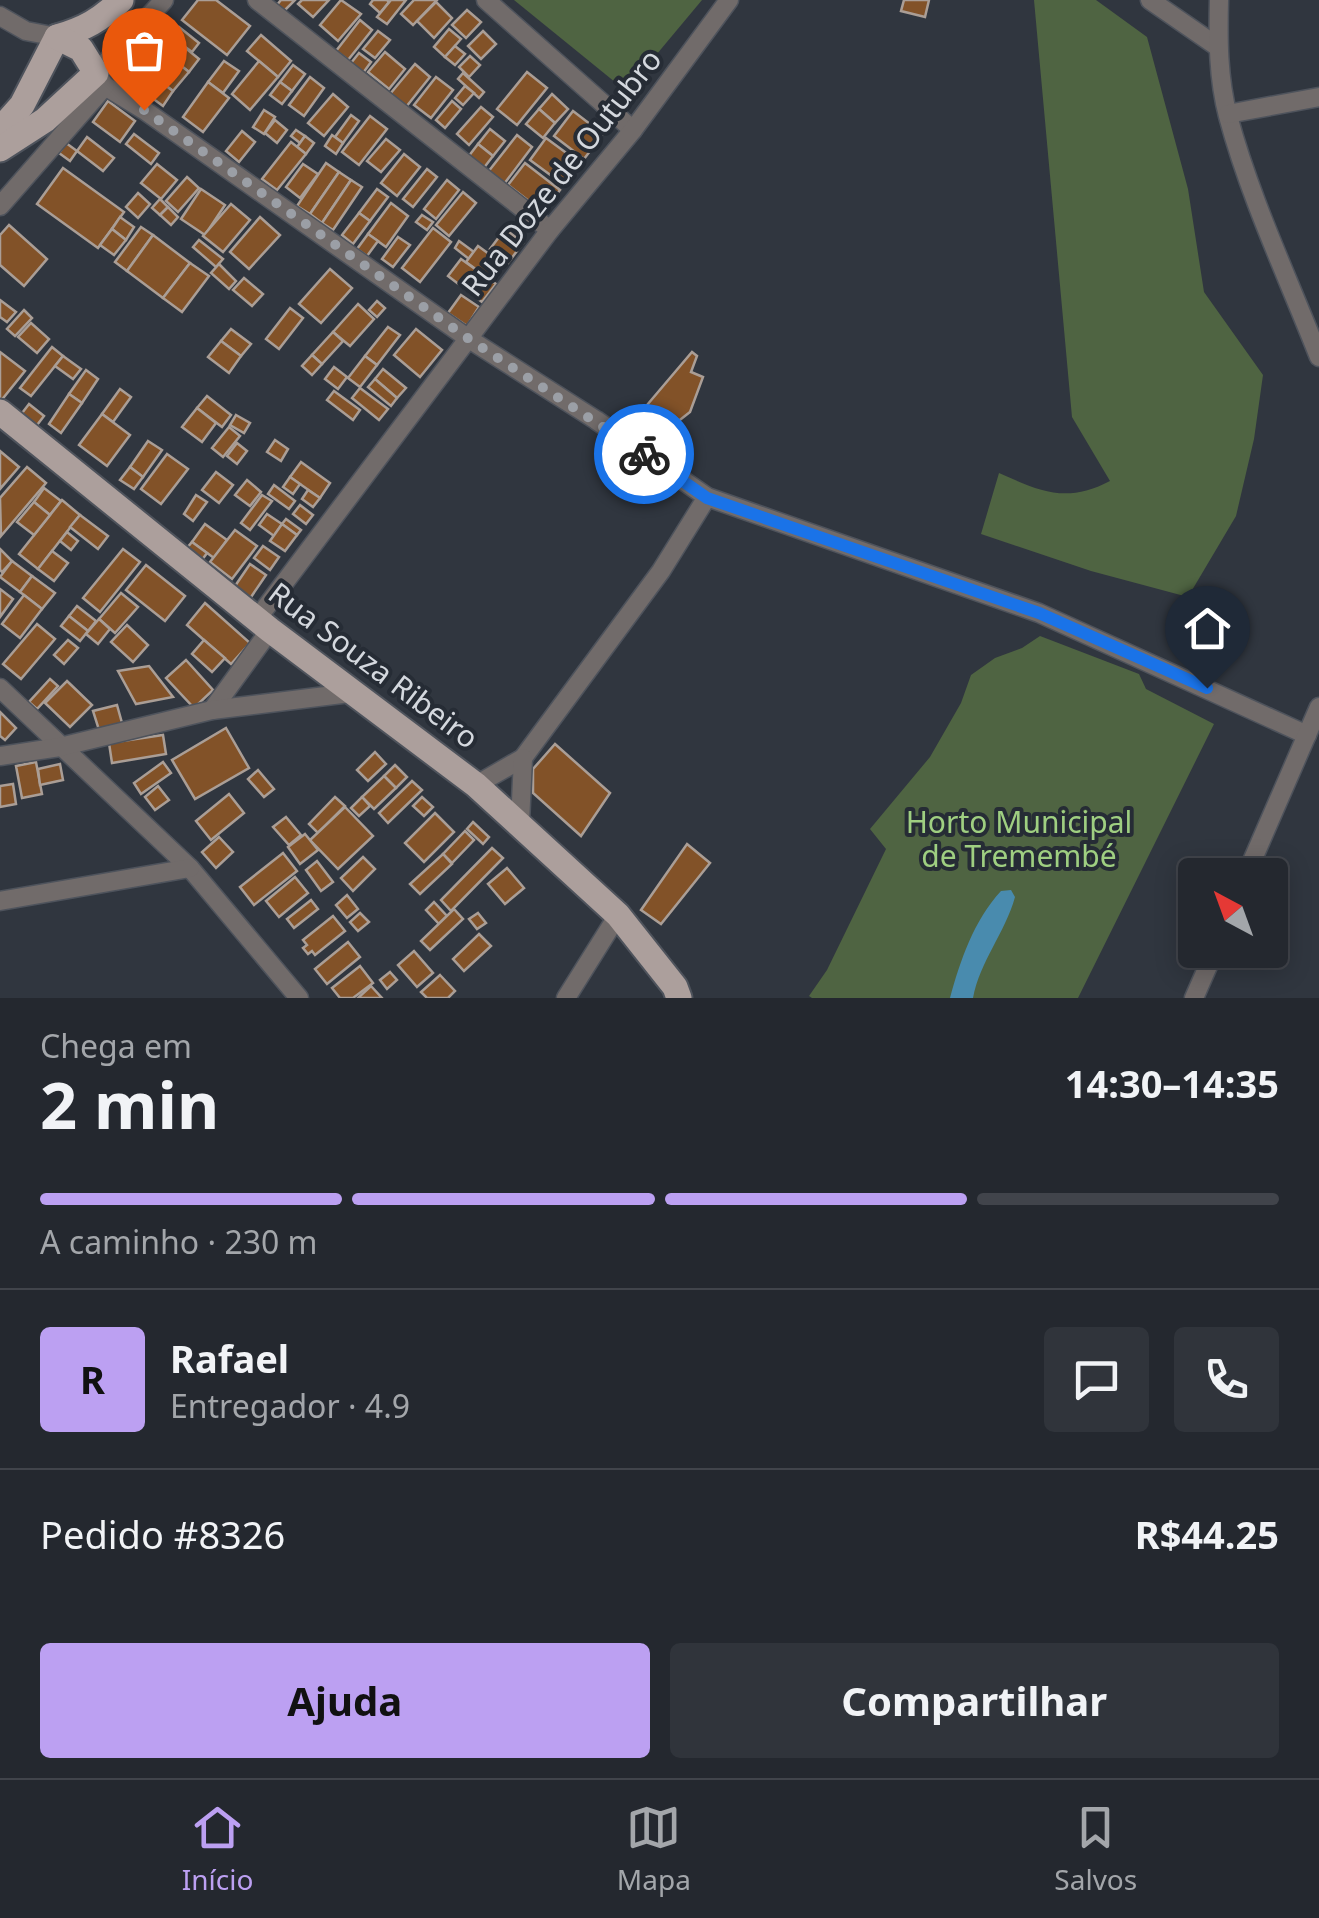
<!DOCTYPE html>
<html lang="pt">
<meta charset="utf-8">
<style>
body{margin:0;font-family:"Noto Sans",sans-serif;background:#30343b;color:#f1f3f6;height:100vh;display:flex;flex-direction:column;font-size:38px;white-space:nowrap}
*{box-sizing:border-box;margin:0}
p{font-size:32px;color:#a3a6aa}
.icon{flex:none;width:55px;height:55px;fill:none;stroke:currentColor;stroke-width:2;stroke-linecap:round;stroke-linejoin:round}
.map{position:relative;height:998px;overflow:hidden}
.drawer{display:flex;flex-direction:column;background:#24282f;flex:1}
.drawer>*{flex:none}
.needle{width:65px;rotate:319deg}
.buttons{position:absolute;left:1178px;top:858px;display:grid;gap:20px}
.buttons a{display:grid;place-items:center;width:110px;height:110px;border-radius:10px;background:#24282f;box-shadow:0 5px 25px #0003,0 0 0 2px #41444b;font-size:50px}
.pin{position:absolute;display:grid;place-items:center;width:85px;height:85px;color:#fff;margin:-102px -42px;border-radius:50% 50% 50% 0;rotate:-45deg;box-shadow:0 0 10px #0007}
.pin .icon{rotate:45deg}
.courier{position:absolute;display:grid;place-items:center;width:100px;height:100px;margin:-50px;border:8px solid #1a73e8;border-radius:50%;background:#fff;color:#222;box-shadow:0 2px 12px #0007}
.summary em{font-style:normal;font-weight:700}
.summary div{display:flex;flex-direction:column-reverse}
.summary{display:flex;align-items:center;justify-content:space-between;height:170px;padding:0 40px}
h1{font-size:65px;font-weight:700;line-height:75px}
.bar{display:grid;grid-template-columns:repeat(4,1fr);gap:15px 10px;align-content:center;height:120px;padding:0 40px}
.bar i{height:12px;border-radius:8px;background:#41444b}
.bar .current{background:#bca0f2}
.bar p{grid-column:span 4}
.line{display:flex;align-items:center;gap:25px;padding:0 40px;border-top:2px solid #41444b}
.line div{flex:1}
.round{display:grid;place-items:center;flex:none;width:105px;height:105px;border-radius:10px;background:#30343b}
.cta{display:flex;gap:20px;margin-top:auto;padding:20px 40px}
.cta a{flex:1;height:115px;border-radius:10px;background:#bca0f2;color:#111;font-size:40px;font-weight:700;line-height:115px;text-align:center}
.cta a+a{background:#30343b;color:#f1f3f6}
.dock{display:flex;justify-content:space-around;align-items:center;height:140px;border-top:2px solid #41444b;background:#24282f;font-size:28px;color:#a3a6aa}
.dock a{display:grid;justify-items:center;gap:5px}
.dock .current{color:#bca0f2}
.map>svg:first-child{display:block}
.green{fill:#4f6442}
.water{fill:#498bae}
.building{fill:#825228;stroke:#aa9e96;stroke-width:2.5}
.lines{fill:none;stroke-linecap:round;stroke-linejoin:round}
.minor-casing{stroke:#4e535c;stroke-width:21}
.primary-casing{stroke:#4e535c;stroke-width:29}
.minor{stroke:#716b6a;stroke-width:18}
.primary{stroke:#ac9f9c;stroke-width:25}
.done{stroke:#9b9fa6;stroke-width:10;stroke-dasharray:0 18}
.route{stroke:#1a73e8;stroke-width:12}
.labels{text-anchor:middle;stroke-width:8;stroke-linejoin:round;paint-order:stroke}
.street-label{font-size:30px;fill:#d4d8de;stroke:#262c35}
.park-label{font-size:30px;fill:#9fcf81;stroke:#262c35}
</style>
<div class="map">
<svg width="1319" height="998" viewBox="0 0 1319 998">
<rect width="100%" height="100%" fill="#30363f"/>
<g class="green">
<polygon points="514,0 702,0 626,91"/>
<path d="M 1034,0 L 1096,0 L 1147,37 L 1188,189 L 1204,292 L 1263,375 L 1254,439 L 1236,516 L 1188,597 L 1091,571 L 981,534 L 999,473 C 1040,491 1066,504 1110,481 L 1072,417 Z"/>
<polygon points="1040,636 1139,674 1146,689 1214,724 1078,998 812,998 809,996 827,970 886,849 870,829 930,757 961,703 971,675 995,658 1022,648"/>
</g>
<path class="water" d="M 1011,890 L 1015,897 C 1005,933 980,961 973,998 L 950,998 C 960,961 974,920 1001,891 Z"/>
<g class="building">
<polygon points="198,0 216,0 250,26 227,55 182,20"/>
<polygon points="281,0 295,0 283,12 276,6"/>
<polygon points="302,0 329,0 313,17 298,4"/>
<polygon points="341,0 361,14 338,41 320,25"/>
<polygon points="373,0 387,0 389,2 380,13 370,4"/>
<polygon points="391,0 406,0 387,24 377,17"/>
<polygon points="414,0 437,0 413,25 401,14"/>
<polygon points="904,0 929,0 925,17 901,11"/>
<polygon points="436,2 452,18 434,38 417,21"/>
<polygon points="467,10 481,22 466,38 452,25"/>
<polygon points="360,20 372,30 348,60 336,51"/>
<polygon points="179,27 199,43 192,52 172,37"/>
<polygon points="449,29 461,39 445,57 434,47"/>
<polygon points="378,31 390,40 375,58 363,49"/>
<polygon points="483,31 496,44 481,59 468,46"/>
<polygon points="167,33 199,59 189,72 156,46"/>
<polygon points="261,35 291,61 278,77 247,51"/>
<polygon points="151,42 189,72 173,91 136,62"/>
<polygon points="455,46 465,54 455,65 445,57"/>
<polygon points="385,52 405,69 389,89 368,72"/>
<polygon points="359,53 371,62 363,73 351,63"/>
<polygon points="470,56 480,65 469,77 459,67"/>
<polygon points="224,61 239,71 223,93 208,82"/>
<polygon points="259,61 278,77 250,110 232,94"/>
<polygon points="415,64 430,77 406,107 390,94"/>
<polygon points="293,65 305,74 292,91 280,82"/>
<polygon points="527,72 547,88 517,125 497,109"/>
<polygon points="463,73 484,92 479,98 458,79"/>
<polygon points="310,77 324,88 304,116 289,105"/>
<polygon points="436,77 453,90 431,118 414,105"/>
<polygon points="155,78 173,91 163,106 144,92"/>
<polygon points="208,82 229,98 203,132 183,117"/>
<polygon points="280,82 292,91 282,104 270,95"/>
<polygon points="465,86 474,93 463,105 455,98"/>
<polygon points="333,94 348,107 324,136 308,123"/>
<polygon points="552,94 568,109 555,123 539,109"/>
<polygon points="108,101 135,121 120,142 93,122"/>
<polygon points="452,101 461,109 445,128 436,120"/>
<polygon points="481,107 493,117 469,145 457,134"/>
<polygon points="539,109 555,123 543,138 526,124"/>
<polygon points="264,110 275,117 264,134 253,127"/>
<polygon points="573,111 603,134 584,159 554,136"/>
<polygon points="351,115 359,121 343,143 335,137"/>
<polygon points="370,116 387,129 359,165 342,152"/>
<polygon points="275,120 287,130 277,143 265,133"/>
<polygon points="490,129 505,141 493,156 478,144"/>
<polygon points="296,130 305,136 300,143 291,136"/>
<polygon points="242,131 255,142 239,162 226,151"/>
<polygon points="134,134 159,153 151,164 126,144"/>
<polygon points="332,135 343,143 336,154 325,146"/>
<polygon points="517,135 532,147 504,184 488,172"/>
<polygon points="305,136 314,143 306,154 297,147"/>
<polygon points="87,137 114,158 103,171 77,151"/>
<polygon points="546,138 580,163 564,185 530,160"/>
<polygon points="386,139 400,150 381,172 367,161"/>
<polygon points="291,142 306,154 277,190 262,179"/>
<polygon points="66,143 77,151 70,161 59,153"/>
<polygon points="478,144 493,156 483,169 468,157"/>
<polygon points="404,154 420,167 397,196 381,183"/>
<polygon points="326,163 339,172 310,214 297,206"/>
<polygon points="525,163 560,190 543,212 508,185"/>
<polygon points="157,164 177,180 161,199 141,183"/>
<polygon points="303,164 318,174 300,198 286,187"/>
<polygon points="63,168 124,212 98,248 37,204"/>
<polygon points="427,169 437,177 413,207 403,199"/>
<polygon points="339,172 351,180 322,223 310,214"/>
<polygon points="187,177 199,188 178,212 166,201"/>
<polygon points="351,180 362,187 333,230 322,223"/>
<polygon points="447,180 459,190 436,219 424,209"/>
<polygon points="201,189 225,205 205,235 181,219"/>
<polygon points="377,189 388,197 370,221 359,213"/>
<polygon points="463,192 476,203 449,236 436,225"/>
<polygon points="138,193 150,204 138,218 126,207"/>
<polygon points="160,199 168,207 160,215 152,208"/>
<polygon points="391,203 408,216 386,247 368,234"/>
<polygon points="231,204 250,220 223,252 203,236"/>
<polygon points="168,207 178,217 171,225 160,215"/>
<polygon points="359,213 370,221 353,244 342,235"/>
<polygon points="422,215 433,222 427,230 416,222"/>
<polygon points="120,217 134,227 126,240 112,229"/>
<polygon points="260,217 280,235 249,269 230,252"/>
<polygon points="9,225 47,259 24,286 0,265 0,235"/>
<polygon points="141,227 153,235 127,271 115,262"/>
<polygon points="433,228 451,242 420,282 402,268"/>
<polygon points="112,229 126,240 114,255 100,245"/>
<polygon points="505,229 523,243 508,263 490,249"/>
<polygon points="368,234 378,241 367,256 357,249"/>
<polygon points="153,235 190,263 163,298 127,271"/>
<polygon points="398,237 410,245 393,267 382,259"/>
<polygon points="199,240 223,259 216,267 193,247"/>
<polygon points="459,241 474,252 469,259 455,248"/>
<polygon points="478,246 500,262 488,278 466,262"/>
<polygon points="461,259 496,284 482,302 448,276"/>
<polygon points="190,263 209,276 182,312 163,298"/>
<polygon points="219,264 236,281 229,289 211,273"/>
<polygon points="330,269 352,288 321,323 299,304"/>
<polygon points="244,278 263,294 252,306 233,290"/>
<polygon points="461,295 479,307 467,326 448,313"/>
<polygon points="0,300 16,312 7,322 0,317"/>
<polygon points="377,301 385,308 377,317 369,310"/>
<polygon points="358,304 374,319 350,346 333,332"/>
<polygon points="290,308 303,318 279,349 266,339"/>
<polygon points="24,310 32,318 15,336 7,329"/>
<polygon points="31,323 49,339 37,353 18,337"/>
<polygon points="388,327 400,335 377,365 365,356"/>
<polygon points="231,329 251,344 241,356 221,341"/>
<polygon points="416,329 442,350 420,377 394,355"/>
<polygon points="333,332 343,341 322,364 312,355"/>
<polygon points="221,341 241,356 229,373 208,357"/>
<polygon points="52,347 63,356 31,396 20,388"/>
<polygon points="0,352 25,371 0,402"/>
<polygon points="692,352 697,356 691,372 703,377 690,412 676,423 678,432 667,443 636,418"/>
<polygon points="312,355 322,364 312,375 302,366"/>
<polygon points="63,356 81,369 73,379 55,366"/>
<polygon points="365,356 377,365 360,387 348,378"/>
<polygon points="334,367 347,377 338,389 325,379"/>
<polygon points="383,369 406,388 397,398 375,379"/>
<polygon points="86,370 98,379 82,403 69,394"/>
<polygon points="375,379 397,398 391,406 368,387"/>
<polygon points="360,388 388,409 379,420 352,398"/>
<polygon points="120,389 131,397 113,422 102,414"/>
<polygon points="334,391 360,410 353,420 327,400"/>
<polygon points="69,394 82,403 61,433 49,424"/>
<polygon points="207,396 231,415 222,427 197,408"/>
<polygon points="29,404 44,416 34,429 19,417"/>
<polygon points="197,408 216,423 202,442 182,427"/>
<polygon points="102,414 130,435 107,466 79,445"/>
<polygon points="236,415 250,423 244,433 230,425"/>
<polygon points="229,427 240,436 223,457 212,448"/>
<polygon points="275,440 288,449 281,461 267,452"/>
<polygon points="148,441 162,450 143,477 130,467"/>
<polygon points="237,443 247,451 237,464 227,456"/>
<polygon points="0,451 19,467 0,489"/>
<polygon points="167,454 188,469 161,504 141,489"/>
<polygon points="301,462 330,483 320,498 290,477"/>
<polygon points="27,467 46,483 1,536 0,498"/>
<polygon points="130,467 143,477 134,489 120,480"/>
<polygon points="216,472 233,485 219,503 202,490"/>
<polygon points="290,477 300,484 293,494 283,487"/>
<polygon points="247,480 261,492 250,506 235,495"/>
<polygon points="274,485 295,501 289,509 268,494"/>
<polygon points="44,488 61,501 50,515 34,502"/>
<polygon points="308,490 320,498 313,507 302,499"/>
<polygon points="196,495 207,502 193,521 184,514"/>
<polygon points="262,495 272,501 250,530 241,523"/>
<polygon points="62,500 80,515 38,569 19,554"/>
<polygon points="34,502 50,515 34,535 17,522"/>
<polygon points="300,505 313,515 306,524 293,514"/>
<polygon points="267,514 282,524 274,536 259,525"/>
<polygon points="80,515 108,536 98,549 70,527"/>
<polygon points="286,519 301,530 297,535 282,524"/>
<polygon points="205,524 227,540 214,558 192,542"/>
<polygon points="282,524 297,535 285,551 270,541"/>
<polygon points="235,530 257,546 232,579 210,562"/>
<polygon points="67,532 78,541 71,550 60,541"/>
<polygon points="192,542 207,553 202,560 186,549"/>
<polygon points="263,546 279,557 270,570 254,558"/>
<polygon points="0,549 12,561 2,572 0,570"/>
<polygon points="123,549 140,562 100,612 83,598"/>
<polygon points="52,551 68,563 54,581 38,569"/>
<polygon points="12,561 32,576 20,592 0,577"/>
<polygon points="250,564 266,575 249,600 233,589"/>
<polygon points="146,565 185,596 165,621 126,590"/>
<polygon points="32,576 55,593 42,609 20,592"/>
<polygon points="0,589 13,599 0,617"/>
<polygon points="121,593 138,607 115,633 99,619"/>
<polygon points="24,595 42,609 20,638 2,624"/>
<polygon points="205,603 250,643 231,664 187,625"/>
<polygon points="77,606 96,621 88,631 69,616"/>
<polygon points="69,616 88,631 80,641 61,626"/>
<polygon points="99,619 110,629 98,644 86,634"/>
<polygon points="37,624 55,639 21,679 3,664"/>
<polygon points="127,625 148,645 133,662 111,642"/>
<polygon points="68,640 78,648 64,664 54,655"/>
<polygon points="204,640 225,658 212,672 192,654"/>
<polygon points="186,660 213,690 194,708 166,678"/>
<polygon points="149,666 173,697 136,704 118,671"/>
<polygon points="50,679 58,686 37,709 29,702"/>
<polygon points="67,681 92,705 70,727 45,703"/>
<polygon points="117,705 122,723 99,730 93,711"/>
<polygon points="0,712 16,728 5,740 0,736"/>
<polygon points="226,728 249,768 195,799 172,760"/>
<polygon points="163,735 166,754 112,763 109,743"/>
<polygon points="555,744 610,793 581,836 533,793 533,769"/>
<polygon points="375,752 386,764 368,781 357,770"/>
<polygon points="36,762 42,794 22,798 16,766"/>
<polygon points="163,762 171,773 141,794 134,783"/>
<polygon points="60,764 63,780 40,785 38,769"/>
<polygon points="395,765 407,777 396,788 384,776"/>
<polygon points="258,770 274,789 264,797 248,779"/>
<polygon points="384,776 396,788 374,809 362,797"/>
<polygon points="412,781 422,790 388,823 379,813"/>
<polygon points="13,784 16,804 0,807 0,786"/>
<polygon points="158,786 169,800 155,810 145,797"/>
<polygon points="229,794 244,813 211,840 196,821"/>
<polygon points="335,797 345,806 318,833 309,824"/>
<polygon points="362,797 370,806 359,816 351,808"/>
<polygon points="422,797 433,807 424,816 413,806"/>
<polygon points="345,807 373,836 338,869 310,840"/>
<polygon points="435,813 454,832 424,862 405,843"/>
<polygon points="286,817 301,835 289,845 273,827"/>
<polygon points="473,822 489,837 483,844 467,829"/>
<polygon points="465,831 474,840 452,863 443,854"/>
<polygon points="305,834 318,850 300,864 288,847"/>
<polygon points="219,837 233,852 216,868 202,852"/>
<polygon points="687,844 710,863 661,924 641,910"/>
<polygon points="492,848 503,858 451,911 441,900"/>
<polygon points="283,853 297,871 254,905 240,887"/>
<polygon points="443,854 452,864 420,894 410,884"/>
<polygon points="363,857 375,869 353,891 341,878"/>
<polygon points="317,861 333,882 321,891 306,870"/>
<polygon points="507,868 524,888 505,904 488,884"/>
<polygon points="295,877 308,893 279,917 266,901"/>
<polygon points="347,895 358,909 347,918 336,905"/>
<polygon points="311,900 318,909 294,928 287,919"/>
<polygon points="434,902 447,916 439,924 426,910"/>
<polygon points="454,909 463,919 430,950 421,941"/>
<polygon points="360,913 369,922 358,931 350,922"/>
<polygon points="478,913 486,923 477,929 469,919"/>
<polygon points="333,916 345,931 315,955 312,951 308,954 303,948 307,945 303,940"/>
<polygon points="479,934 491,946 464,971 453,959"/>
<polygon points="348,942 360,957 327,984 315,969"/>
<polygon points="414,951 433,973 417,987 398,965"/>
<polygon points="360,966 373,983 353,998 340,998 332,988"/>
<polygon points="390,972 397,980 387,989 380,980"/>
<polygon points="440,975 455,991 448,998 427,998 421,992"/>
<polygon points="371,986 382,998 358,998"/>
</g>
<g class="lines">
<defs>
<g id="minor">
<polyline points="164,0 96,73 105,86 144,110 469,339 596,420 707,497 1039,613 1307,735"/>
<polyline points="257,0 550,230"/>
<polyline points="486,0 633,130"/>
<polyline points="1150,0 1218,47"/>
<path d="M 1219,0 C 1218,39 1218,78 1228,116 C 1250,198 1288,278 1319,357"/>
<polyline points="0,16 26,31 57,37"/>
<polyline points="1228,114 1319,97"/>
<polyline points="0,206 105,86"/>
<polyline points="257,619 550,230 633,130 729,0"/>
<polyline points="0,688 190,868 299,998"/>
<polyline points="212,710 270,630"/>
<polyline points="0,756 60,747 212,710 350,693"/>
<polyline points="476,785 523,758 661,571 707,497"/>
<polyline points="520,823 523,758"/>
<polyline points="1246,875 1319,707"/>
<polyline points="0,901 190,868"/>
<polyline points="566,998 618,915"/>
<polyline points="1194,998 1215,950"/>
</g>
<g id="primary">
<path d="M 0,130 L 22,105 L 57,37 C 84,29 101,20 121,0"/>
<polyline points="0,149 45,120 96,73 81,49 57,37"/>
<polyline points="0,412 270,630 476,785 618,915 675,987 679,998"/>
</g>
</defs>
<use href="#minor" class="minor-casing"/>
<use href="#primary" class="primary-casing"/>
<use href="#minor" class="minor"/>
<use href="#primary" class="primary"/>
</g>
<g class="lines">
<polyline class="done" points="144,110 469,339 644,454"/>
<polyline class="route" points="644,454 707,498 1039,613 1207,688"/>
</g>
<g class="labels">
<g class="street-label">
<text transform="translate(562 173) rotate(-52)" y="10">Rua Doze de Outubro</text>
<text transform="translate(373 666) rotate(37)" y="10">Rua Souza Ribeiro</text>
</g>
<g class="park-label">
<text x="1019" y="833">Horto Municipal<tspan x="1019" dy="34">de Tremembé</tspan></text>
</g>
</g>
</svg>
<div class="buttons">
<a><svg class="needle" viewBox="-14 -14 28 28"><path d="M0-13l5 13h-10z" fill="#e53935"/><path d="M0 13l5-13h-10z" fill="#a3a6aa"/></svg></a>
</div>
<div class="pin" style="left:144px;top:110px;background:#ea580c"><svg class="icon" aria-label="bag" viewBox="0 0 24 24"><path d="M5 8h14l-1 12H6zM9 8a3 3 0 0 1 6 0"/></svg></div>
<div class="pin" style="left:1207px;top:688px;background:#1f2937"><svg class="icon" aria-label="home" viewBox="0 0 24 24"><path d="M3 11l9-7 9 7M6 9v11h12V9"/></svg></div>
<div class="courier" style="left:644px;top:454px"><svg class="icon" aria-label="bike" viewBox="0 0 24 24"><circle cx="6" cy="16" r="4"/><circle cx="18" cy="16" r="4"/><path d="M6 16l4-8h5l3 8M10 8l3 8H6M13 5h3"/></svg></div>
</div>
<section class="drawer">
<div class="summary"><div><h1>2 min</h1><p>Chega em</p></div><em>14:30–14:35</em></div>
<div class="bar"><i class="current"></i><i class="current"></i><i class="current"></i><i></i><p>A caminho · 230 m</p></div>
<div class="line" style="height:180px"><b class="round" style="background:#bca0f2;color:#111">R</b><div><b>Rafael</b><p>Entregador · 4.9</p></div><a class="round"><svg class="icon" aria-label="chat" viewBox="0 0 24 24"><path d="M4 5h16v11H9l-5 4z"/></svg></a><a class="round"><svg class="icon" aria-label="phone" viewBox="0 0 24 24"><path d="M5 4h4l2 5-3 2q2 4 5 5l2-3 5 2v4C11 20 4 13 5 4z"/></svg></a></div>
<div class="line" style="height:130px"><div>Pedido #8326</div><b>R$44.25</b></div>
<div class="cta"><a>Ajuda</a><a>Compartilhar</a></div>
</section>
<nav class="dock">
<a class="current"><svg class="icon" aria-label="home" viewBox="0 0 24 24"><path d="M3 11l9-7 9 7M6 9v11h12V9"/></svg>Início</a>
<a><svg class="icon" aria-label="map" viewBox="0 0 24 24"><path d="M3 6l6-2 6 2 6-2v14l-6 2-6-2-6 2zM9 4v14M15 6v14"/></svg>Mapa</a>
<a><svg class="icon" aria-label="saved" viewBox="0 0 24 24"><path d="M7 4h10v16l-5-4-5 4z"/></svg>Salvos</a>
</nav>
